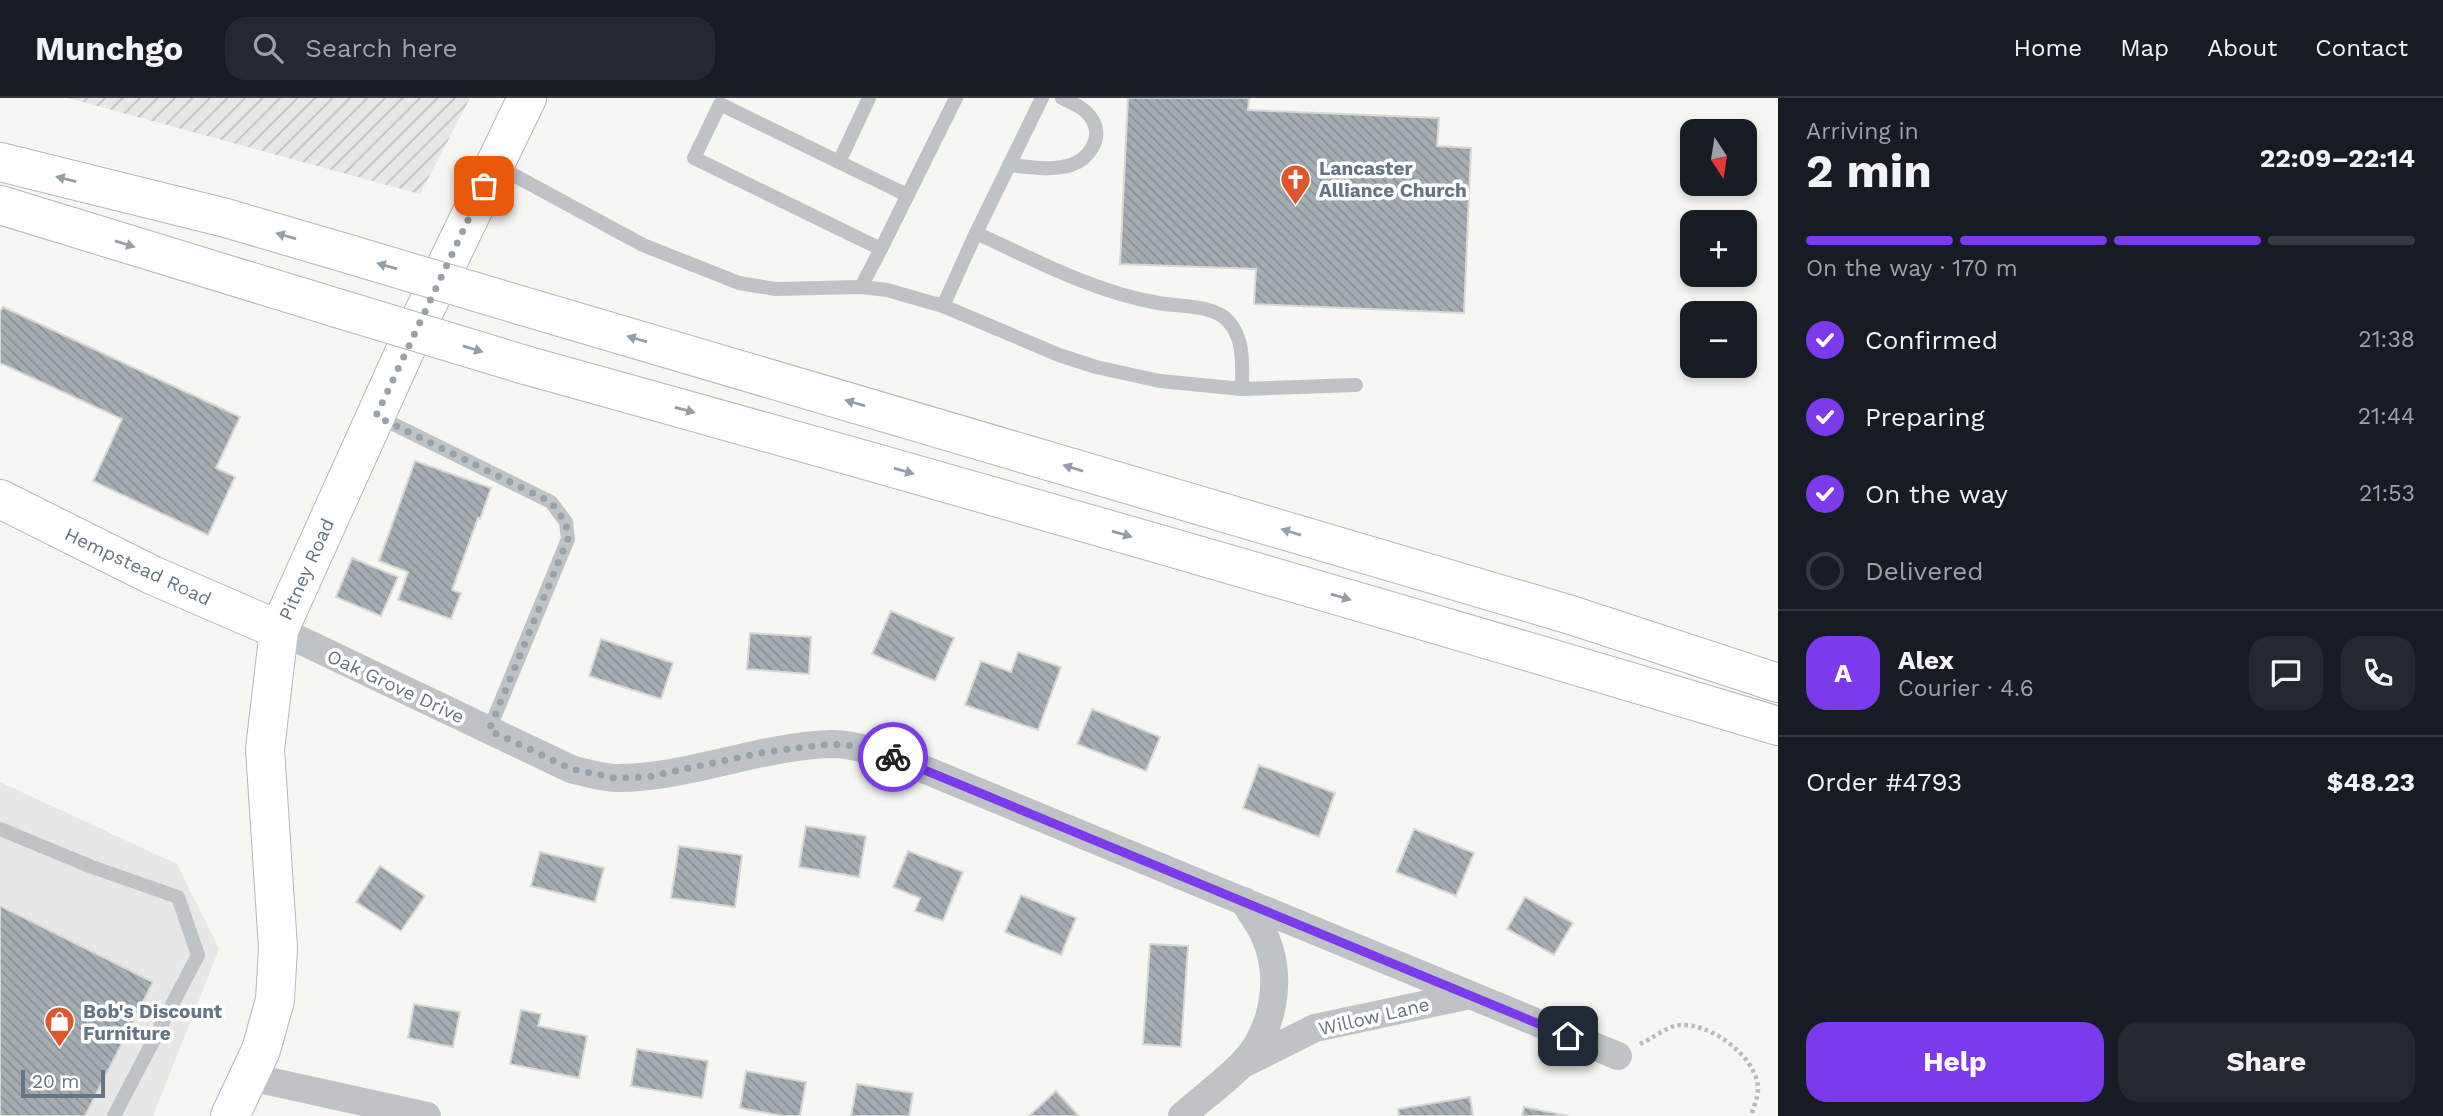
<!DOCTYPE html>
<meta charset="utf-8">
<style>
body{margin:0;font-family:"Work Sans",sans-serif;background:#242831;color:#f1f3f6;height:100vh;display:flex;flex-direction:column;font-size:26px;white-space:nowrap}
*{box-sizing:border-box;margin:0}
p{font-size:23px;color:#9ea1a6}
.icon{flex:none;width:38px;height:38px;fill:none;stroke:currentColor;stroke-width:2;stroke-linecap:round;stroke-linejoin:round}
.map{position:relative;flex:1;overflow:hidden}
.drawer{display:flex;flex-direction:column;background:#171b24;width:665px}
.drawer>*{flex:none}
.needle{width:46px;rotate:168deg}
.tools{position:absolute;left:1680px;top:21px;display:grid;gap:14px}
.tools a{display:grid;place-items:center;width:77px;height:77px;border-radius:14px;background:#171b24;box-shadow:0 4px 10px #0003;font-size:35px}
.scale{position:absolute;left:21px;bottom:18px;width:84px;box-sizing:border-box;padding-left:7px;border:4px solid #667583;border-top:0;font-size:19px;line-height:24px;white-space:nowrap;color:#667583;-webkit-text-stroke:5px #fff;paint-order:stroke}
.pin{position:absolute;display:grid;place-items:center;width:60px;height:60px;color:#fff;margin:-30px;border-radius:14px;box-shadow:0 4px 10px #0006}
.courier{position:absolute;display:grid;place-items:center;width:70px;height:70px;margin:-35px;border:5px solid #7c3aed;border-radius:50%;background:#fff;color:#222;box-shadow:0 2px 9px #0007}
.overview em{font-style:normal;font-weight:700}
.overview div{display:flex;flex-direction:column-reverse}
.overview{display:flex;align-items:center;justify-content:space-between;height:119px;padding:0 28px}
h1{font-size:46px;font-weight:700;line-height:52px}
.bar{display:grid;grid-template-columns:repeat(4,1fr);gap:10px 7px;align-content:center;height:84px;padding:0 28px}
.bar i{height:9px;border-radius:5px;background:#363941}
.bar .selected{background:#7c3aed}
.bar p{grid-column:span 4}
.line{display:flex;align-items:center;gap:18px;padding:0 28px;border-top:2px solid #363941}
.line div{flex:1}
.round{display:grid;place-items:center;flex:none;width:74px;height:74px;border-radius:21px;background:#242831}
ol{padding:0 28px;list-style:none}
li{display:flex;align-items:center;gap:21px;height:77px}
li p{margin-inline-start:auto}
li .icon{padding:7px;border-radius:50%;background:#7c3aed;color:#fff;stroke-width:4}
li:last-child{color:#9ea1a6}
li i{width:38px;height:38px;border:4px solid #363941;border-radius:50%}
.action{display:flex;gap:14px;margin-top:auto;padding:14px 28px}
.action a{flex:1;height:80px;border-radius:21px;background:#7c3aed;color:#fff;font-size:28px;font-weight:700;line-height:80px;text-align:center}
.action a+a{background:#242831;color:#f1f3f6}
header{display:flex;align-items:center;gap:42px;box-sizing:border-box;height:98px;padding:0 35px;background:#171b24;border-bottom:2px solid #363941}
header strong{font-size:33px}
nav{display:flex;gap:38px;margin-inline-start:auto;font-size:24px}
.search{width:490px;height:63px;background:#242831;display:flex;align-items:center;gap:18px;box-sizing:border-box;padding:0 24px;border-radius:21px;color:#9ea1a6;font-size:26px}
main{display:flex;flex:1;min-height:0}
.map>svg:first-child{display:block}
.built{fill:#e6e7e6}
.industrial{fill:url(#industrial-furrows)}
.building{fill:url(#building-back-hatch);stroke:#d7d7d5;stroke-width:2}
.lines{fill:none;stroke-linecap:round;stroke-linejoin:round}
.secondary-casing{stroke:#b4b8bd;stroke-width:40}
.highway-casing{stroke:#b4b7ba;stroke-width:40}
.path{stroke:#b9bcbe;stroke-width:4.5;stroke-dasharray:3.5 3.5;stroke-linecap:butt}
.lane{stroke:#bfc3c6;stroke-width:14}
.street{stroke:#bfc3c6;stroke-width:28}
.secondary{stroke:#fff;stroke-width:38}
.highway{stroke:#fff;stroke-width:38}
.highway-bridge-casing{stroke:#b4b7ba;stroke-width:40;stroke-linecap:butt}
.highway-bridge{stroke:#fff;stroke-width:38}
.oneway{fill:#949ea8}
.done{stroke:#98a2aa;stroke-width:7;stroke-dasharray:0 12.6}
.route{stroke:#7c3aed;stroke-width:9}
.labels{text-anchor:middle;stroke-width:7;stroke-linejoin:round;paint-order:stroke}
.poi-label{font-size:19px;font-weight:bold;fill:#667583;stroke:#fff;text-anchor:start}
.street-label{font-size:19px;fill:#667583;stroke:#fff}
</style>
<header>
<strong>Munchgo</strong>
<div class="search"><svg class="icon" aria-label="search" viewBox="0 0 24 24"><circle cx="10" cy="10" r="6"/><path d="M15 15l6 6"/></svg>Search here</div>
<nav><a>Home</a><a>Map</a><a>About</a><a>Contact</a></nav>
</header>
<main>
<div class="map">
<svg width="1778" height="1018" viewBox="0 0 1778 1018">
<defs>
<pattern id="industrial-furrows" width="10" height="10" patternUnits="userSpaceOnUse" patternTransform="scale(1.75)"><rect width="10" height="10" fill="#e6e7e6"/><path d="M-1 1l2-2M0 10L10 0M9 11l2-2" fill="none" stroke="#bec0c0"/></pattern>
<pattern id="building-back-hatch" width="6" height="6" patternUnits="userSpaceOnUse" patternTransform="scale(1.75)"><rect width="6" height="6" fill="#a5adb3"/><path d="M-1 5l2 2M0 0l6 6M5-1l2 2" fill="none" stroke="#8a9197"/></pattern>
</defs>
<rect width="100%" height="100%" fill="#f6f6f2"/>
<polygon class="built" points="0,684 177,766 219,851 153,1018 0,1018"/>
<polygon class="industrial" points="68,0 470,0 420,96"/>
<g class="building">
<polygon points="1128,0 1249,0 1248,12 1439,20 1437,48 1471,50 1464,215 1254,206 1256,171 1120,166"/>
<polygon points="3,209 240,319 216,370 235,379 208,437 93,383 122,321 0,265 0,214"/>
<polygon points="415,363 491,390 480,421 478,420 452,492 461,495 451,521 398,502 408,474 379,463"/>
<polygon points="352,460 398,479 381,518 336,499"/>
<polygon points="891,513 954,540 935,583 872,556"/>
<polygon points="750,535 811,539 809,576 747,571"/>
<polygon points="601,541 673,565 661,601 589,578"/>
<polygon points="1018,554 1061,569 1038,632 965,607 981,563 1011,574"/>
<polygon points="1092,611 1160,639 1146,673 1077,646"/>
<polygon points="1259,667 1335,695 1319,739 1243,710"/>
<polygon points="806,728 866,738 859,779 799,769"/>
<polygon points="1414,731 1474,755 1456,798 1396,774"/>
<polygon points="679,748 742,757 735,809 671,800"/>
<polygon points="908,753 963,774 943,823 915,813 920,800 893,789"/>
<polygon points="540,754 604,770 595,804 531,788"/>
<polygon points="380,768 425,798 401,833 356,804"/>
<polygon points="1021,797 1076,820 1061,857 1005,834"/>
<polygon points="1525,799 1573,825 1554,857 1507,831"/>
<polygon points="0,808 153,884 85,1018 0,1018"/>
<polygon points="1150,846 1188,848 1181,949 1143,946"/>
<polygon points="414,906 460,914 453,949 408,940"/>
<polygon points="521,912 541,916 538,928 587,938 579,980 510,966"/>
<polygon points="637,951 708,963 702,1000 631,988"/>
<polygon points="746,973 806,984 800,1018 784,1018 740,1010"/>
<polygon points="857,986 913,995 909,1018 851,1018"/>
<polygon points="1056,993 1079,1018 1029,1018"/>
<polygon points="1470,999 1473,1018 1399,1018 1398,1011"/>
<polygon points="1524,1009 1568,1018 1522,1018"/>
</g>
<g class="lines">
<defs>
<g id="secondary">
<polyline points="0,401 152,477 279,532"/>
<polyline points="230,1018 261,952 275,902 278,850 265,651 279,532 404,255 527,0"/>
</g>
<g id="highway">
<polyline points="0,64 226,120 352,157"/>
<polyline points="0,107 337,210"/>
<polyline points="523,208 1571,517 1778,585"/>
<path d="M 525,267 C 944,383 1362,503 1778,628"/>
</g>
</defs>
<use href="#secondary" class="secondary-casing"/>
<use href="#highway" class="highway-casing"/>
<path class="path" d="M 1640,946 C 1651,941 1663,932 1674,928 C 1705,920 1758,958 1758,991 C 1758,1000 1753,1010 1751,1018"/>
<g class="lane">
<polyline points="869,0 839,64 720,6 694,60 881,151 956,0"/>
<polyline points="839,64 907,97"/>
<path d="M 495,67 L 643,147 L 739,185 L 776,191 L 861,189 L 887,192 L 943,208 L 1059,257 L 1096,269 L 1160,283 L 1242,291 C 1242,269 1245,242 1229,224 C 1214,206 1179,209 1158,205 C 1094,194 1035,162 976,135 L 1042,0"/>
<path d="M 1009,67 C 1029,69 1051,73 1071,67 C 1088,61 1103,42 1093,23 C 1087,11 1073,5 1062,0"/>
<polyline points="861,189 881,151"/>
<polyline points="943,208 976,135"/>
<polyline points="1242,291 1356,287"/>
<polyline points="377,318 551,404 566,424 568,441 489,632"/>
<polyline points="0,731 92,769 178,799 198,857 114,1018"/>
</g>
<g class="street">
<path d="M 279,532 L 571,671 C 586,675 602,680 618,680 C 688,680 759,648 831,646 C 854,646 876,654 899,661 L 1618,958"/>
<polyline points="1245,965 1315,930 1470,897"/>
<polyline points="250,979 427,1018"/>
<path d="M 1182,1018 C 1201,1001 1222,986 1240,968 C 1273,936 1283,883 1266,841 C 1261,828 1251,816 1244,803"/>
</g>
<use href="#secondary" class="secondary"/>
<use href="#highway" class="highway"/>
<defs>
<g id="highway-bridge">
<polyline points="352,157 523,208"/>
<polyline points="337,210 525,267"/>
</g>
</defs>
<use href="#highway-bridge" class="highway-bridge-casing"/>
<use href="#highway-bridge" class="highway-bridge"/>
</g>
<defs><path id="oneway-solid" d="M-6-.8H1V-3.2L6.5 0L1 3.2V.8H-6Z" transform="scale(1.75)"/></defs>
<g class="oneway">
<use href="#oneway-solid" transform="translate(66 81) rotate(-166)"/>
<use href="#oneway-solid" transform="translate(286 138) rotate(-164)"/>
<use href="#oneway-solid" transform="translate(125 146) rotate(17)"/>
<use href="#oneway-solid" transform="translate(387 168) rotate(-164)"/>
<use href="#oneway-solid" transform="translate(637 241) rotate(-164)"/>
<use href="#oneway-solid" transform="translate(473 251) rotate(17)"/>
<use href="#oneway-solid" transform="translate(855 305) rotate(-164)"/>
<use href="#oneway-solid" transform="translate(685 312) rotate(15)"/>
<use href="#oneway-solid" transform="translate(1073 370) rotate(-163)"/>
<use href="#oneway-solid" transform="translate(904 373) rotate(16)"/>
<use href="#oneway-solid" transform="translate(1291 434) rotate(-163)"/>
<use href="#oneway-solid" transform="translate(1122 436) rotate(16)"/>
<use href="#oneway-solid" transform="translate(1341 499) rotate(16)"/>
</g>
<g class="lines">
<polyline class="done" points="484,88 376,318 551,404 566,425 568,441 489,632 571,671 615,680 647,679 765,654 831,646 857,648 893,659"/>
<polyline class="route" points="893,659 1568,938"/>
</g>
<defs>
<symbol id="church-pin" viewBox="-11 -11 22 30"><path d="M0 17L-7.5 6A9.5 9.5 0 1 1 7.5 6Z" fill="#de572b" stroke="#fff"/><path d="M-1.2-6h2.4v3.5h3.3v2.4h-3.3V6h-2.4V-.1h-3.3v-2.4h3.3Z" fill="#fff"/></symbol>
<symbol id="shop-pin" viewBox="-11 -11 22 30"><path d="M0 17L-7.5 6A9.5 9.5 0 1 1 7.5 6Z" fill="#de572b" stroke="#fff"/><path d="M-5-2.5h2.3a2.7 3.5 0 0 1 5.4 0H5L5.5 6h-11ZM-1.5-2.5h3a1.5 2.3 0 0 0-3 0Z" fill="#fff"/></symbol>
</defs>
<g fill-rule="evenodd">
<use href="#church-pin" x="1278" y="64" width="35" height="47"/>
<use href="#shop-pin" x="42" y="906" width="35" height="47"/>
</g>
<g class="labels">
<g class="poi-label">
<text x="1319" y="77">Lancaster<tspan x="1319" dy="22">Alliance Church</tspan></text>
<text x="83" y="920">Bob's Discount<tspan x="83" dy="22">Furniture</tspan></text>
</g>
<g class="street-label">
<text transform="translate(138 468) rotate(25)" y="7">Hempstead Road</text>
<text transform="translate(306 471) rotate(-66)" y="7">Pitney Road</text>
<text transform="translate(396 588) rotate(25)" y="7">Oak Grove Drive</text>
<text transform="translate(1374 918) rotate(-13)" y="7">Willow Lane</text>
</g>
</g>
</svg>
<div class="tools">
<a><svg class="needle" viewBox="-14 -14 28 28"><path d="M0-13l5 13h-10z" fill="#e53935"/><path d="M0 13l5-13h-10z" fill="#9ea1a6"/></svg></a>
<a>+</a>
<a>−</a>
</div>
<div class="scale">20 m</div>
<div class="pin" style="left:484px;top:88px;background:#ea580c"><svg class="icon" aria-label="bag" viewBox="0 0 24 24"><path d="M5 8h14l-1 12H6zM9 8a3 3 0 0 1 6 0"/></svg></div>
<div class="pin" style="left:1568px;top:938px;background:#1f2937"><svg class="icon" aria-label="home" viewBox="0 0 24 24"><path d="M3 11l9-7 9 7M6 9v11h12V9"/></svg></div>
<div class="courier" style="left:893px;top:659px"><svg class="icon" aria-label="bike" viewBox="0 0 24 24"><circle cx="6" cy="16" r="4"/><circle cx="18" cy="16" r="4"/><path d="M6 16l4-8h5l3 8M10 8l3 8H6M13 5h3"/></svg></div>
</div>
<section class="drawer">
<div class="overview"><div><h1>2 min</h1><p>Arriving in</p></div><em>22:09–22:14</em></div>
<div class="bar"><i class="selected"></i><i class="selected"></i><i class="selected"></i><i></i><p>On the way · 170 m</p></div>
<ol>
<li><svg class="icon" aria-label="check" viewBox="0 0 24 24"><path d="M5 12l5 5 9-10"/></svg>Confirmed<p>21:38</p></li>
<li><svg class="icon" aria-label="check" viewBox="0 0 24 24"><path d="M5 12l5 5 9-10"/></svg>Preparing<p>21:44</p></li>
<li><svg class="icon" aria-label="check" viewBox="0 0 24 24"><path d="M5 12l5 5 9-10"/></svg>On the way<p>21:53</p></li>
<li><i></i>Delivered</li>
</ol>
<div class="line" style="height:126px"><b class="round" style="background:#7c3aed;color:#fff">A</b><div><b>Alex</b><p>Courier · 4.6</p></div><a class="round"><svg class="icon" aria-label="chat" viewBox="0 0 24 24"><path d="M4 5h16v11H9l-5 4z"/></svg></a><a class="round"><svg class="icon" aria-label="phone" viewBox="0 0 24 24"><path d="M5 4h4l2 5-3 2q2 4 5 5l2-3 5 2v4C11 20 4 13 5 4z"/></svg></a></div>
<div class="line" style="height:91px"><div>Order #4793</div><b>$48.23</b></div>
<div class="action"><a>Help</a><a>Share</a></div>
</section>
</main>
